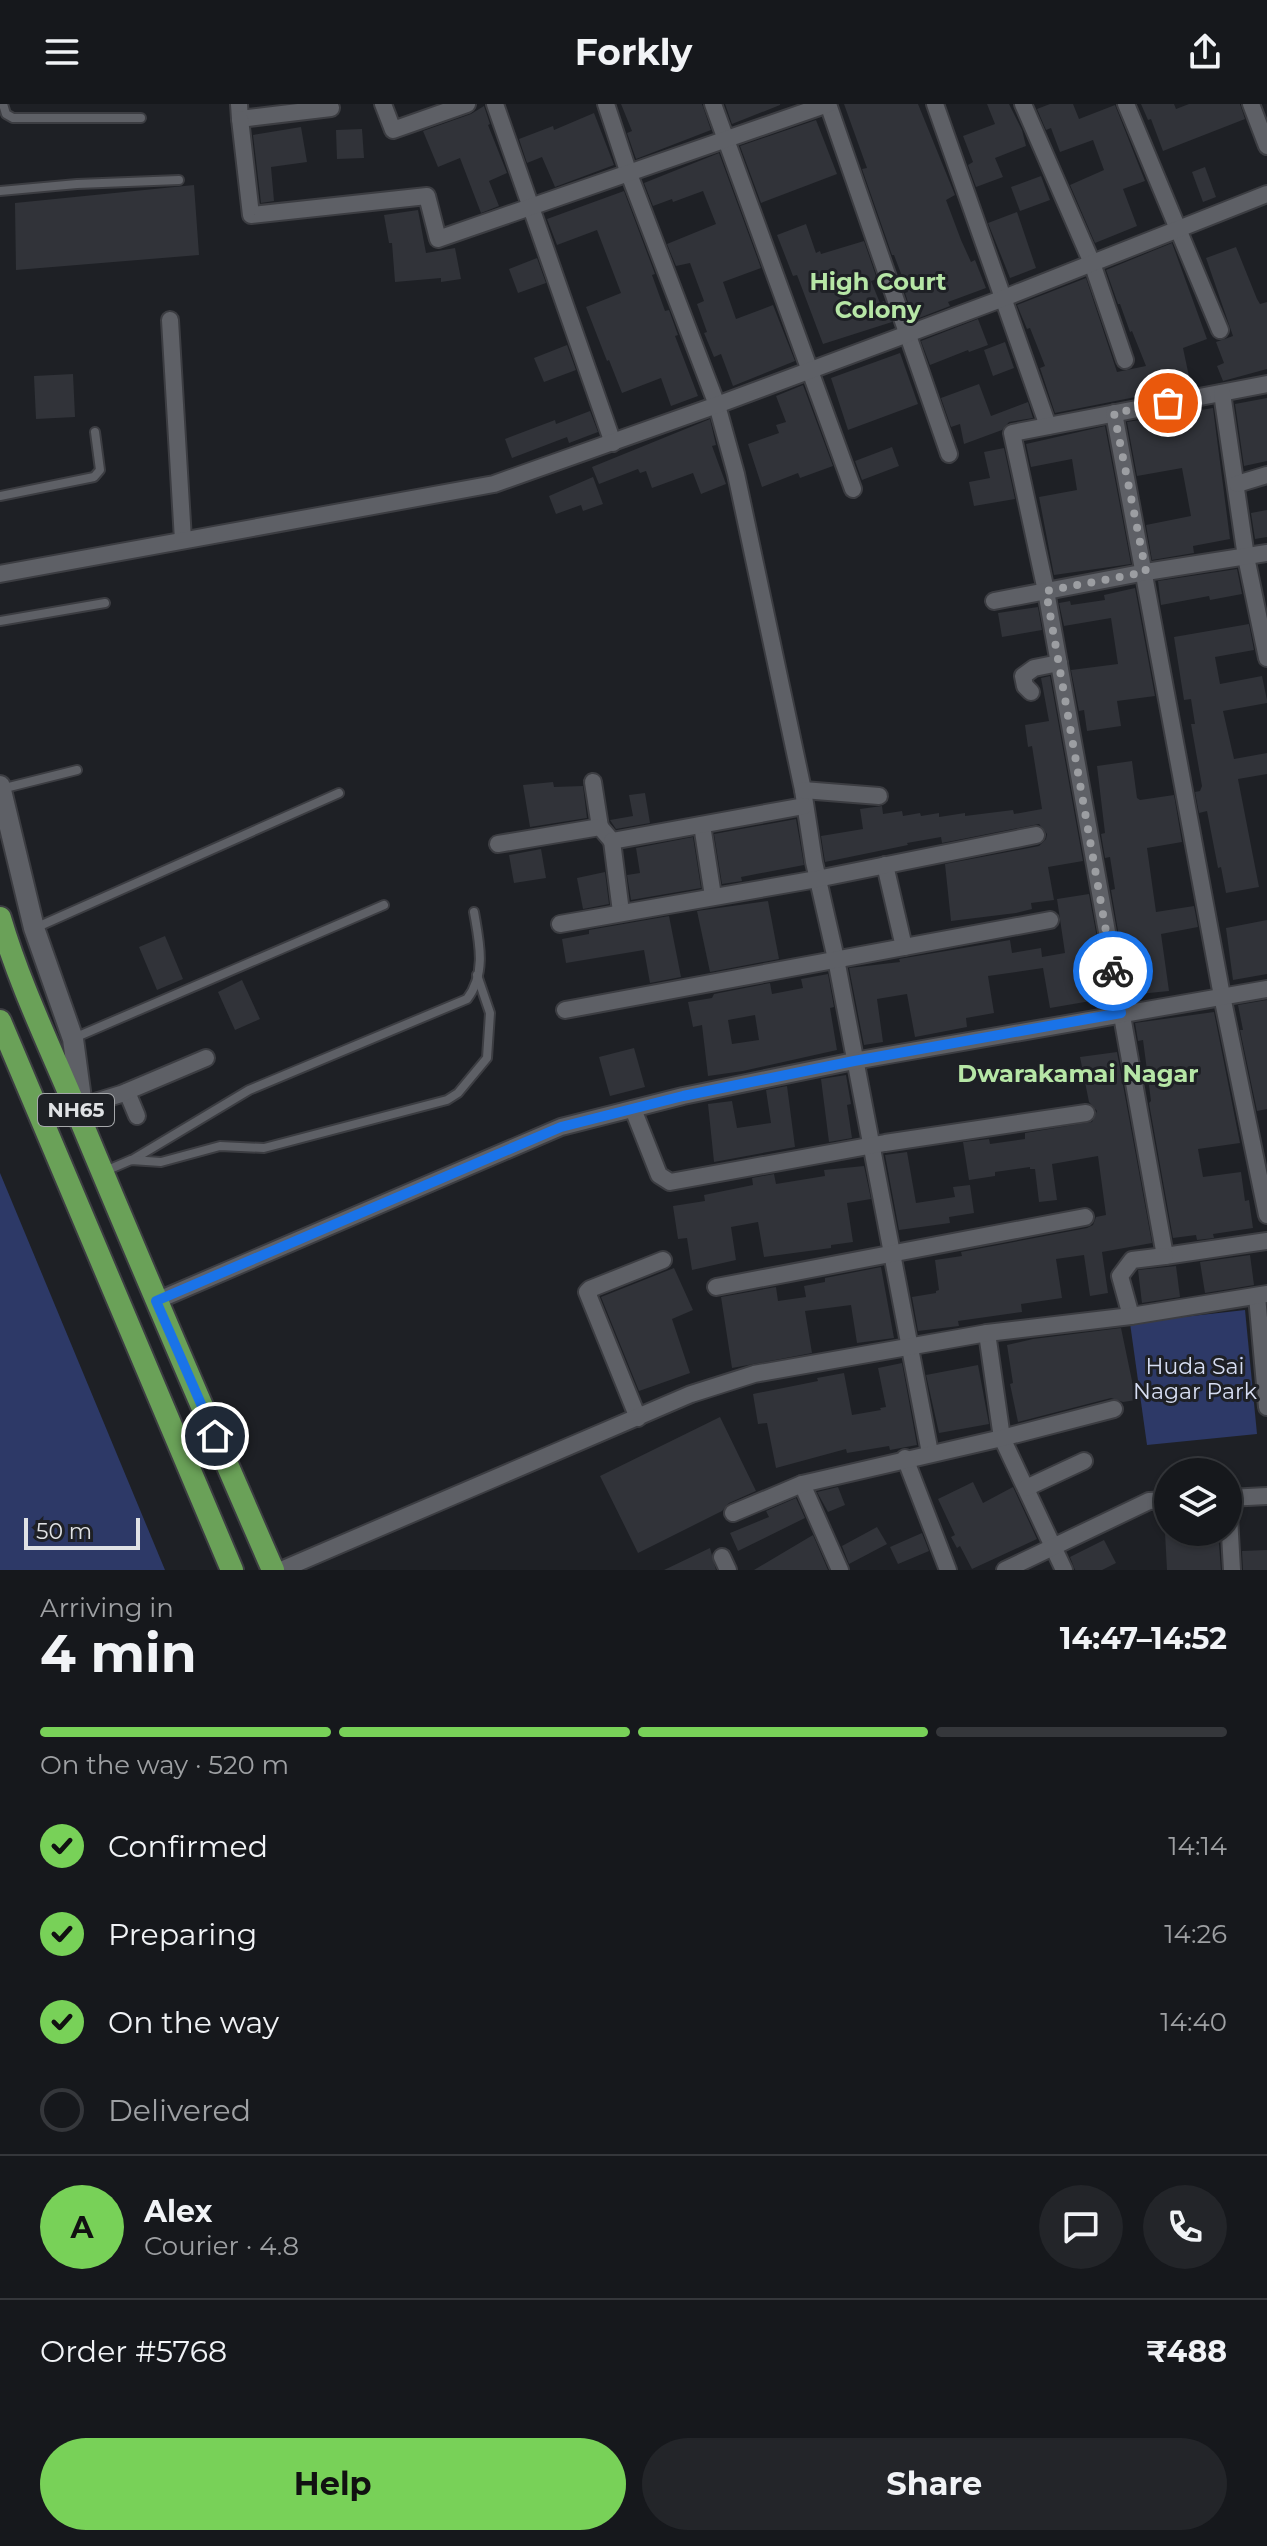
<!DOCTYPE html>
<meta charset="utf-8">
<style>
body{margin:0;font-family:Montserrat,sans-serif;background:#232529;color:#f1f3f6;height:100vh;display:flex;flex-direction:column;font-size:30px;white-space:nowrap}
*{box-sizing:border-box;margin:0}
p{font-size:26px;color:#9ea0a3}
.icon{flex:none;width:44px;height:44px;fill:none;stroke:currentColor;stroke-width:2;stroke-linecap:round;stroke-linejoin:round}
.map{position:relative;height:1466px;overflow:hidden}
.panel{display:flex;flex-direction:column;background:#16181c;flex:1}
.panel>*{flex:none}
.fabs{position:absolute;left:1154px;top:1354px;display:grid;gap:16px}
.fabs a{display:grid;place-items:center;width:88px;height:88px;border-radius:50%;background:#16181c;box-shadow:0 2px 6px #0004,0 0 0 2px #35373b;font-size:40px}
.scale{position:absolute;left:24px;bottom:20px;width:116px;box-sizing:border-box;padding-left:8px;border:4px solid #e0e2e5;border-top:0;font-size:22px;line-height:28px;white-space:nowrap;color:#e0e2e5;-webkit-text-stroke:6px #1e2025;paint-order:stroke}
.pin{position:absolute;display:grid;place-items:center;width:68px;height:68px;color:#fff;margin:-34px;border:4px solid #fff;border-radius:50%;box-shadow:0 2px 8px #0007}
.courier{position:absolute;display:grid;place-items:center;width:80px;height:80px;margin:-40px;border:6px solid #1a73e8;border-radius:50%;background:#fff;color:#222;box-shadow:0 2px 10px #0007}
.overview em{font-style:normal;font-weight:700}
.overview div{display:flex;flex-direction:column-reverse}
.overview{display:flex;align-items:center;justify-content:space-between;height:136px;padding:0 40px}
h1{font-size:52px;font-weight:700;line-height:60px}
.bar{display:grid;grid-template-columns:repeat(4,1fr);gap:12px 8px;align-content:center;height:96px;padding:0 40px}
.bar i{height:10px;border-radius:6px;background:#35373b}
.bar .on{background:#78d158}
.bar p{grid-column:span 4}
.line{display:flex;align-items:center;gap:20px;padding:0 40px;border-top:2px solid #35373b}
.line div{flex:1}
.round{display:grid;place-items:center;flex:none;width:84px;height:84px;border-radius:42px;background:#232529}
ol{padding:0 40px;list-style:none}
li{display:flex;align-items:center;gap:24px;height:88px}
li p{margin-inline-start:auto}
li .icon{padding:8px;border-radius:50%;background:#78d158;color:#111;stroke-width:4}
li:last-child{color:#9ea0a3}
li i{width:44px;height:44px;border:4px solid #35373b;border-radius:50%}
.primary-button{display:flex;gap:16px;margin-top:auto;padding:16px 40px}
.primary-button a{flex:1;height:92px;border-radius:48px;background:#78d158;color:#111;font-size:32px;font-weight:700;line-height:92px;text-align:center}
.primary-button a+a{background:#232529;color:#f1f3f6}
header{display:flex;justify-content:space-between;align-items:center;height:104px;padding:0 40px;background:#16181c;font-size:36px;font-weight:700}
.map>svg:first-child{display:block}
.green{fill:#2d3967}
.building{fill:#313339;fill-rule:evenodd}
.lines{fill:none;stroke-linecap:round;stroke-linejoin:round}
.service-casing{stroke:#3c3d42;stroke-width:12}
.minor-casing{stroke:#3c3d42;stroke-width:20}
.tertiary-casing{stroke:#3c3d42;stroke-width:24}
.trunk-casing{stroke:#3c3d42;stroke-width:26}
.service{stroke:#5e6066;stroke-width:8}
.minor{stroke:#5e6066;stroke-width:16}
.tertiary{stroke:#5e6066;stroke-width:20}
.trunk{stroke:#6aa158;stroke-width:22}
.done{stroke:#9c9ea2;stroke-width:8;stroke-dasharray:0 14.4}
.route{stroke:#1a73e8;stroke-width:10}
.labels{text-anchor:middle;stroke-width:6;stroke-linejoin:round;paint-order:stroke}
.shield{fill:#1e2025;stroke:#a6a8ab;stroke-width:2}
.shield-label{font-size:20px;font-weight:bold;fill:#e0e2e5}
.park-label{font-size:22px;fill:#d7def3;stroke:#1e2025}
.neighbourhood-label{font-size:24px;font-weight:bold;fill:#b6e6a6;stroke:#1e2025}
</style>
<header><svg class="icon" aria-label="menu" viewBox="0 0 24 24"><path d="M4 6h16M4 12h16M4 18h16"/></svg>Forkly<svg class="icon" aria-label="share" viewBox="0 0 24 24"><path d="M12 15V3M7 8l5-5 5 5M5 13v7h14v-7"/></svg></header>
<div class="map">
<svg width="1267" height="1466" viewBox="0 0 1267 1466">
<rect width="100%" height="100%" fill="#1e2025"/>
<g class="green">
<polygon points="0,1069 165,1466 0,1466"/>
<polygon points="1245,1206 1257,1330 1147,1341 1130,1219"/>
</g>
<g class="building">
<polygon points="621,0 702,0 711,26 636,55 627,29 632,27"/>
<polygon points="725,0 780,0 780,1 732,20"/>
<polygon points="844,0 918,0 955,91 946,96 961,136 971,158 975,156 986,184 948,198 950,202 914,216 905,189 908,188 894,151 892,151 862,65 867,64"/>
<polygon points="987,0 1009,0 1022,26 1026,42 995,54 1003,73 976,83 968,61 973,58 963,32 995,20"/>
<polygon points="1050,0 1073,0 1079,15 1115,1 1145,77 1123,85 1137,122 1095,139 1070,81 1104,66 1093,36 1060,48 1051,24 1046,26 1037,5"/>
<polygon points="1141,0 1174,0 1176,5 1189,0 1240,0 1245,15 1163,47 1151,15 1148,16"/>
<polygon points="484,2 490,20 488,21 507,69 489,77 499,102 481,109 460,54 438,63 423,27 471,10"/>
<polygon points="594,9 614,61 555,83 542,53 527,59 519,35 553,22 554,26"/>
<polygon points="816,16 837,70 761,99 740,42"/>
<polygon points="301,23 307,58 271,63 274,97 261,99 253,31"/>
<polygon points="362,25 364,54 337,55 336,26"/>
<polygon points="719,49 761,164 723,178 736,215 773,201 795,257 733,282 721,250 714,253 704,229 707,228 697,200 704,197 690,159 676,162 667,140 716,120 703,87 673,98 672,95 653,102 644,79"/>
<polygon points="1205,63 1216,93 1203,98 1192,68"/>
<polygon points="1041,72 1050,96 1020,107 1011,83"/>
<polygon points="194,81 199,151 16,166 15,99"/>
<polygon points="624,87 655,170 652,171 665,207 669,206 678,231 675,232 698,292 671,302 661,274 622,289 609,256 607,257 586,203 621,189 597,126 557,141 547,115"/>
<polygon points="418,106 426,149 455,144 461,175 441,178 441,174 395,178 392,139 389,139 384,111"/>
<polygon points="1017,108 1036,164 1010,174 988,119"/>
<polygon points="806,120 816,149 820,147 821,150 864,137 877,175 871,177 880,199 884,197 892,218 823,240 797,171 793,172 777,131"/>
<polygon points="1172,139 1207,235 1183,244 1191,282 1055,309 1040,264 1045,262 1030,224 1027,225 1017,201 1086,174 1117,268 1146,262 1132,227 1130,228 1120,200 1118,200 1106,166"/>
<polygon points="1236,143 1257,195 1260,200 1267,198 1267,265 1223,277 1217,262 1224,259 1216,238 1233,232 1206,154"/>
<polygon points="537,154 546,179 518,189 509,165"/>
<polygon points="978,215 988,241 969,248 968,246 930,261 921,237"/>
<polygon points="1005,238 1014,264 993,272 984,246"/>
<polygon points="567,241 576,266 544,278 534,254"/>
<polygon points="900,249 918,300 848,326 831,274"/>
<polygon points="73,270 75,313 36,315 34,272"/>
<polygon points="979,280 991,312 1028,298 1033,314 1009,318 1002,326 964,340 960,320 951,323 941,294"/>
<polygon points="803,281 833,362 800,374 798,369 762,383 748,340 779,329 776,321 786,318 776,292"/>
<polygon points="1267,294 1267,357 1244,362 1235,300"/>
<polygon points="1213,304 1230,435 1193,442 1194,449 1152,456 1146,421 1191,412 1182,364 1137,372 1127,318"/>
<polygon points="590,307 598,328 569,339 567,333 512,354 505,335 555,316 556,320"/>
<polygon points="710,315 716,341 712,342 726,380 701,390 693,369 652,384 646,367 640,369 638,365 599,380 592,363"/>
<polygon points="1105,322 1131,460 1054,471 1039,393 1077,386 1072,355 1031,363 1026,340"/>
<polygon points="892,343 899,362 862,376 855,357"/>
<polygon points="1004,344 1015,395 974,402 969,378 990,374 984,348"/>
<polygon points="593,373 603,400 583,407 581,401 556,410 549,392"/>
<polygon points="1267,406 1267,433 1255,435 1251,409"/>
<polygon points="1237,465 1242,490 1210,496 1209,492 1161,501 1158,477"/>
<polygon points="1135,484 1155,592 1117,597 1121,622 1087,627 1084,606 1079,607 1071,566 1118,560 1111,514 1064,522 1059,499 1070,497 1071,501 1105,496 1104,491"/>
<polygon points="1038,503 1042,526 1002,533 998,509"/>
<polygon points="1249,520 1254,546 1215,553 1220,580 1262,572 1267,596 1267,599 1223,607 1234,655 1267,649 1267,670 1238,675 1259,783 1226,789 1221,763 1218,764 1207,707 1199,709 1195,688 1200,687 1202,682 1191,620 1195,620 1191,595 1184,596 1174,533"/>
<polygon points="1050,572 1083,757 1048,763 1054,796 1031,799 1032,805 1016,809 951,817 945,760 1039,742 1046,735 1047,730 1039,720 942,739 941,733 907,739 908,741 825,758 821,732 863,725 860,705 882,702 883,710 902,707 903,712 920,709 921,712 939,709 939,713 965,709 965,712 1013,706 1014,710 1042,705 1032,642 1028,643 1025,621 1049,617 1041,574"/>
<polygon points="1132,657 1137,694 1140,696 1174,691 1182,738 1147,744 1156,808 1194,802 1198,823 1161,830 1169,887 1129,891 1111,786 1115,785 1110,753 1105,754 1101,730 1105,729 1097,662"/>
<polygon points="553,678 554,683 583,682 587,714 530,723 523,681"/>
<polygon points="645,689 650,719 616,725 610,716 633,712 629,691"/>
<polygon points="796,715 804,761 741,773 742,777 722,780 714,730"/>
<polygon points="693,733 701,784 631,796 627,771 640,769 636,744"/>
<polygon points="541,745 546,774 514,779 509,751"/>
<polygon points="605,768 609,800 583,805 577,774"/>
<polygon points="1089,790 1108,894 1050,904 1043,864 988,872 994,909 966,914 967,923 915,933 907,890 877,895 883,938 864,941 849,864 900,858 899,855 1010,836 1012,849 1041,844 1042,853 1065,849 1057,795"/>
<polygon points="768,797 779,855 710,868 697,807"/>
<polygon points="669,812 681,873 650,879 644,846 566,859 562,835 589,830 589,826"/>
<polygon points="1267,816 1267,870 1233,876 1226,824"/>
<polygon points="165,832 183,875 157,886 139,843"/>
<path d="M 828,870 L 834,903 L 830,904 L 837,946 L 743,967 L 708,972 L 702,921 L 693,923 L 688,898 L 712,894 L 714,890 L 770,879 L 772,890 L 803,884 L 801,875 ZM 755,911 L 759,936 L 732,940 L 728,916 Z"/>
<polygon points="242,876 260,915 235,926 218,888"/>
<polygon points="1267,896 1267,1005 1257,1007 1240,926 1243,926 1238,901"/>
<polygon points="1214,908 1240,1039 1198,1045 1203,1073 1241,1068 1245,1097 1249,1096 1253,1124 1213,1130 1214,1134 1197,1136 1196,1131 1173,1134 1149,999 1151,997 1143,936 1138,937 1135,919"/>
<polygon points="634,944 645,983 610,992 599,953"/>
<polygon points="1117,948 1152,1139 1102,1148 1108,1189 1090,1192 1084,1151 1056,1155 1062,1194 1021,1200 1022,1208 958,1217 959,1222 918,1227 912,1193 936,1189 936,1187 939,1186 935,1156 962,1152 961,1148 1087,1124 1093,1121 1096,1113 1106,1111 1098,1052 1052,1060 1057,1096 1039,1098 1035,1065 1030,1065 1030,1063 995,1068 995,1072 969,1076 963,1038 989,1035 990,1040 1025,1035 1025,1029 1092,1018 1097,1007 1089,998 1080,953"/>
<polygon points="846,971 851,1000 847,1001 852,1034 829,1038 821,975"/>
<polygon points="787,982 795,1043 714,1058 708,1000 732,997 737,1024 771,1019 766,986"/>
<polygon points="907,1048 916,1099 955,1093 953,1083 970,1081 974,1109 949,1113 950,1119 899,1126 885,1051"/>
<polygon points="864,1062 871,1095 847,1099 853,1138 831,1141 831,1144 764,1153 758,1118 731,1123 736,1156 692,1166 687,1134 678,1135 673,1102 705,1097 704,1091 753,1081 752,1074 774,1070 776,1080 825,1072 824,1066"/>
<polygon points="1250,1151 1254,1181 1205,1189 1200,1158"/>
<polygon points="1176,1162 1180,1193 1142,1199 1138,1166"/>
<polygon points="881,1163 894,1234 857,1239 851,1201 805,1207 812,1249 732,1264 721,1193 776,1183 778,1197 806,1193 804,1182 825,1178 825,1174"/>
<polygon points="674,1164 693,1206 672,1215 690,1269 639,1287 601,1193"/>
<polygon points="1121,1224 1136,1296 1123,1298 1111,1294 1018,1318 1010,1280 1013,1279 1007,1241 1033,1235"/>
<polygon points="902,1259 917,1341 890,1346 889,1342 847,1349 846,1345 776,1364 767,1319 758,1320 753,1290 818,1277 817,1274 844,1269 852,1311 881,1306 880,1304 886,1303 878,1264"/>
<polygon points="978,1261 989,1320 939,1329 926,1271"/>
<polygon points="720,1313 756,1387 729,1399 722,1407 638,1449 600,1372"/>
<polygon points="973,1378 983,1399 1013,1383 1037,1435 972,1465 960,1442 957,1444 951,1433 955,1431 938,1395"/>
<polygon points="838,1383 845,1401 828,1408 817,1388"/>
<polygon points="796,1394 805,1414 738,1447 730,1429 769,1413 766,1407"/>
<polygon points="877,1423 887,1440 849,1460 842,1442"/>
<polygon points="1165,1428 1218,1428 1221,1466 1167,1466"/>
<polygon points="922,1429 929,1447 898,1460 890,1443"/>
<polygon points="813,1431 828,1466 754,1466"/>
<polygon points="1104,1436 1116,1459 1102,1466 1075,1466 1070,1453"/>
<polygon points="710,1444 716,1466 664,1466"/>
<polygon points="1267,1446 1267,1466 1243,1466 1242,1447"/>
</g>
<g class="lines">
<defs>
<g id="service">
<polyline points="3,0 6,10 13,14 141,14"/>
<polyline points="0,87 77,80 179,76"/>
<polyline points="0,392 94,373 100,366 95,328"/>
<polyline points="0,517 105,499"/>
<polyline points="1,685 77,666"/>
<polyline points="35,824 339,689"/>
<polyline points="74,934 384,801"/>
<path d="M 132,1056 L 249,986 L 467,895 C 487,869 479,837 474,808"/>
<polyline points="103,1068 131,1056 161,1058 220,1042 264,1044 447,996 458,989 487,954 490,909 477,871"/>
</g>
<g id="minor">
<polyline points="239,0 240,15 331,4"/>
<polyline points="383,0 393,26 467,0"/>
<polyline points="495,0 613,339"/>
<polyline points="606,0 629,70 717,301 736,370 803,686 814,758 836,855 930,1349"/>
<polyline points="713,0 853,385"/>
<polyline points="828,0 949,350"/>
<polyline points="935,0 1048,322"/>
<polyline points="1023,0 1092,159 1125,256"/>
<polyline points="1126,0 1220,226"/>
<polyline points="1251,0 1267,42"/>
<polyline points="240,15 251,111 427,92 438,135 828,0"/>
<polyline points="170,216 183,436"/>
<polyline points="1267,280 1012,329 1046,487 1165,1152 1267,1137"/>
<polyline points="1222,289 1246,453 1267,554"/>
<polyline points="1114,309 1222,892 1267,1111"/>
<polyline points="1237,380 1267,371"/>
<polyline points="0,470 494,380 717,301 1004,194 1267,90"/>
<polyline points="994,497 1146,468 1267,449"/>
<polyline points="1031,588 1025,582 1023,572 1034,564 1059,559"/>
<polyline points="593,678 600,723"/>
<polyline points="803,686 879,692"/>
<polyline points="702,721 713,792"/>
<polyline points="498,740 600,723 612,737"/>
<polyline points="885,761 904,843"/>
<polyline points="621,808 612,737 804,702"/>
<polyline points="560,820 817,775 1036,731"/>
<polyline points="565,906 1050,816"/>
<polyline points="127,988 137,1012"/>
<polyline points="82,1002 121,990 206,954"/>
<polyline points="633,1005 659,1071 670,1078 885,1039 1086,1009"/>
<polyline points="716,1183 1085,1113"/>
<polyline points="1257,1192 1267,1303"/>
<polyline points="156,1197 561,1023 683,992 854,957 1267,885"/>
<polyline points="1131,1212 1120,1172 1132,1156 1165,1152"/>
<polyline points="987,1229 1002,1334 1064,1466"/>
<polyline points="638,1314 587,1188 590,1185 663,1156"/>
<polyline points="905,1354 948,1466"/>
<polyline points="802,1380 840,1466"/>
<polyline points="1026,1384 1084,1357"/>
<polyline points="1228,1394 1232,1466"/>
<polyline points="1228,1394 1267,1392"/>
<polyline points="733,1409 802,1380 1002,1334 1114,1305"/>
<polyline points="722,1453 728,1466"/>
<polyline points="281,1466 691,1290 754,1270 987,1229 1131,1212 1267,1190"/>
<polyline points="1005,1466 1149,1397 1168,1396"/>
</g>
<polyline id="tertiary" points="0,682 34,824 73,935 82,1002 80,1011"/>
<g id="trunk">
<path d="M 0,814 C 21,885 53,949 81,1017 C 144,1168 208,1317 273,1466"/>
<polyline points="0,917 232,1466"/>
</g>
</defs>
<use href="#service" class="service-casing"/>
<use href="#minor" class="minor-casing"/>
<use href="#tertiary" class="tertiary-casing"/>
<use href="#trunk" class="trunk-casing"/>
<use href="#service" class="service"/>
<use href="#minor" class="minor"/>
<use href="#tertiary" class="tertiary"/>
<use href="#trunk" class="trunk"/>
</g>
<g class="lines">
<polyline class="done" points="1113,867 1046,487 1146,468 1114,309 1168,299"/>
<polyline class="route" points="215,1332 156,1197 561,1023 683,992 854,957 1121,909 1113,867"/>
</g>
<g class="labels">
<rect class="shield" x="38" y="990" width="76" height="32" rx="6"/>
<g class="shield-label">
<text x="76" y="1013">NH65</text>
</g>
<g class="park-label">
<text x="1195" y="1270">Huda Sai<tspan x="1195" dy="25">Nagar Park</tspan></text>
</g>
<g class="neighbourhood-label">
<text x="878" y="186">High Court<tspan x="878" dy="28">Colony</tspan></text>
<text x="1078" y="978">Dwarakamai Nagar</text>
</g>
</g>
</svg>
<div class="fabs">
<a><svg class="icon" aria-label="layers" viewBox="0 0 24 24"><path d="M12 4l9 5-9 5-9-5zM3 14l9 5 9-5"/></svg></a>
</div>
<div class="scale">50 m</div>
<div class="pin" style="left:1168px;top:299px;background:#ea580c"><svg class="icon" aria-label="bag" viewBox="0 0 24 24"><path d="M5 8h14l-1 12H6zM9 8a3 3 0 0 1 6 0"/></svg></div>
<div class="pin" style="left:215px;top:1332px;background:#1f2937"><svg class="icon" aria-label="home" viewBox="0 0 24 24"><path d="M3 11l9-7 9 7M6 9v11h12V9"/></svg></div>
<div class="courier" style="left:1113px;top:867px"><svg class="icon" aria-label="bike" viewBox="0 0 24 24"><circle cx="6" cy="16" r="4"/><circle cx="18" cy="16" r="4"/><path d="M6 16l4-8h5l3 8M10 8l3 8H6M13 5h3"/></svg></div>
</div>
<section class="panel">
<div class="overview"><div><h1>4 min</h1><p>Arriving in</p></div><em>14:47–14:52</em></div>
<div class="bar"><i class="on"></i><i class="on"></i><i class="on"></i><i></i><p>On the way · 520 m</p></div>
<ol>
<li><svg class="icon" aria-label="check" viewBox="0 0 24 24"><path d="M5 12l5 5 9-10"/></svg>Confirmed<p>14:14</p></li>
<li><svg class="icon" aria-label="check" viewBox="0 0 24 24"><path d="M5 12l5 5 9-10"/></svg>Preparing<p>14:26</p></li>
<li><svg class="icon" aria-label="check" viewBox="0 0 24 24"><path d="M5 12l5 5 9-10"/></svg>On the way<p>14:40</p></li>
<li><i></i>Delivered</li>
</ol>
<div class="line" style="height:144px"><b class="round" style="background:#78d158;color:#111">A</b><div><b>Alex</b><p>Courier · 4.8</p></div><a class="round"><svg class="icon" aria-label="chat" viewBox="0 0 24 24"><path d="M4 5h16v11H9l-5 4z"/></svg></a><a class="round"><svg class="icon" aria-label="phone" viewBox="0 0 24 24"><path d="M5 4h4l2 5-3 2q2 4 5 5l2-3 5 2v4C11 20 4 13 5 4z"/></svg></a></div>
<div class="line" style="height:104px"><div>Order #5768</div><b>₹488</b></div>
<div class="primary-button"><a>Help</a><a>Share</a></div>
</section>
